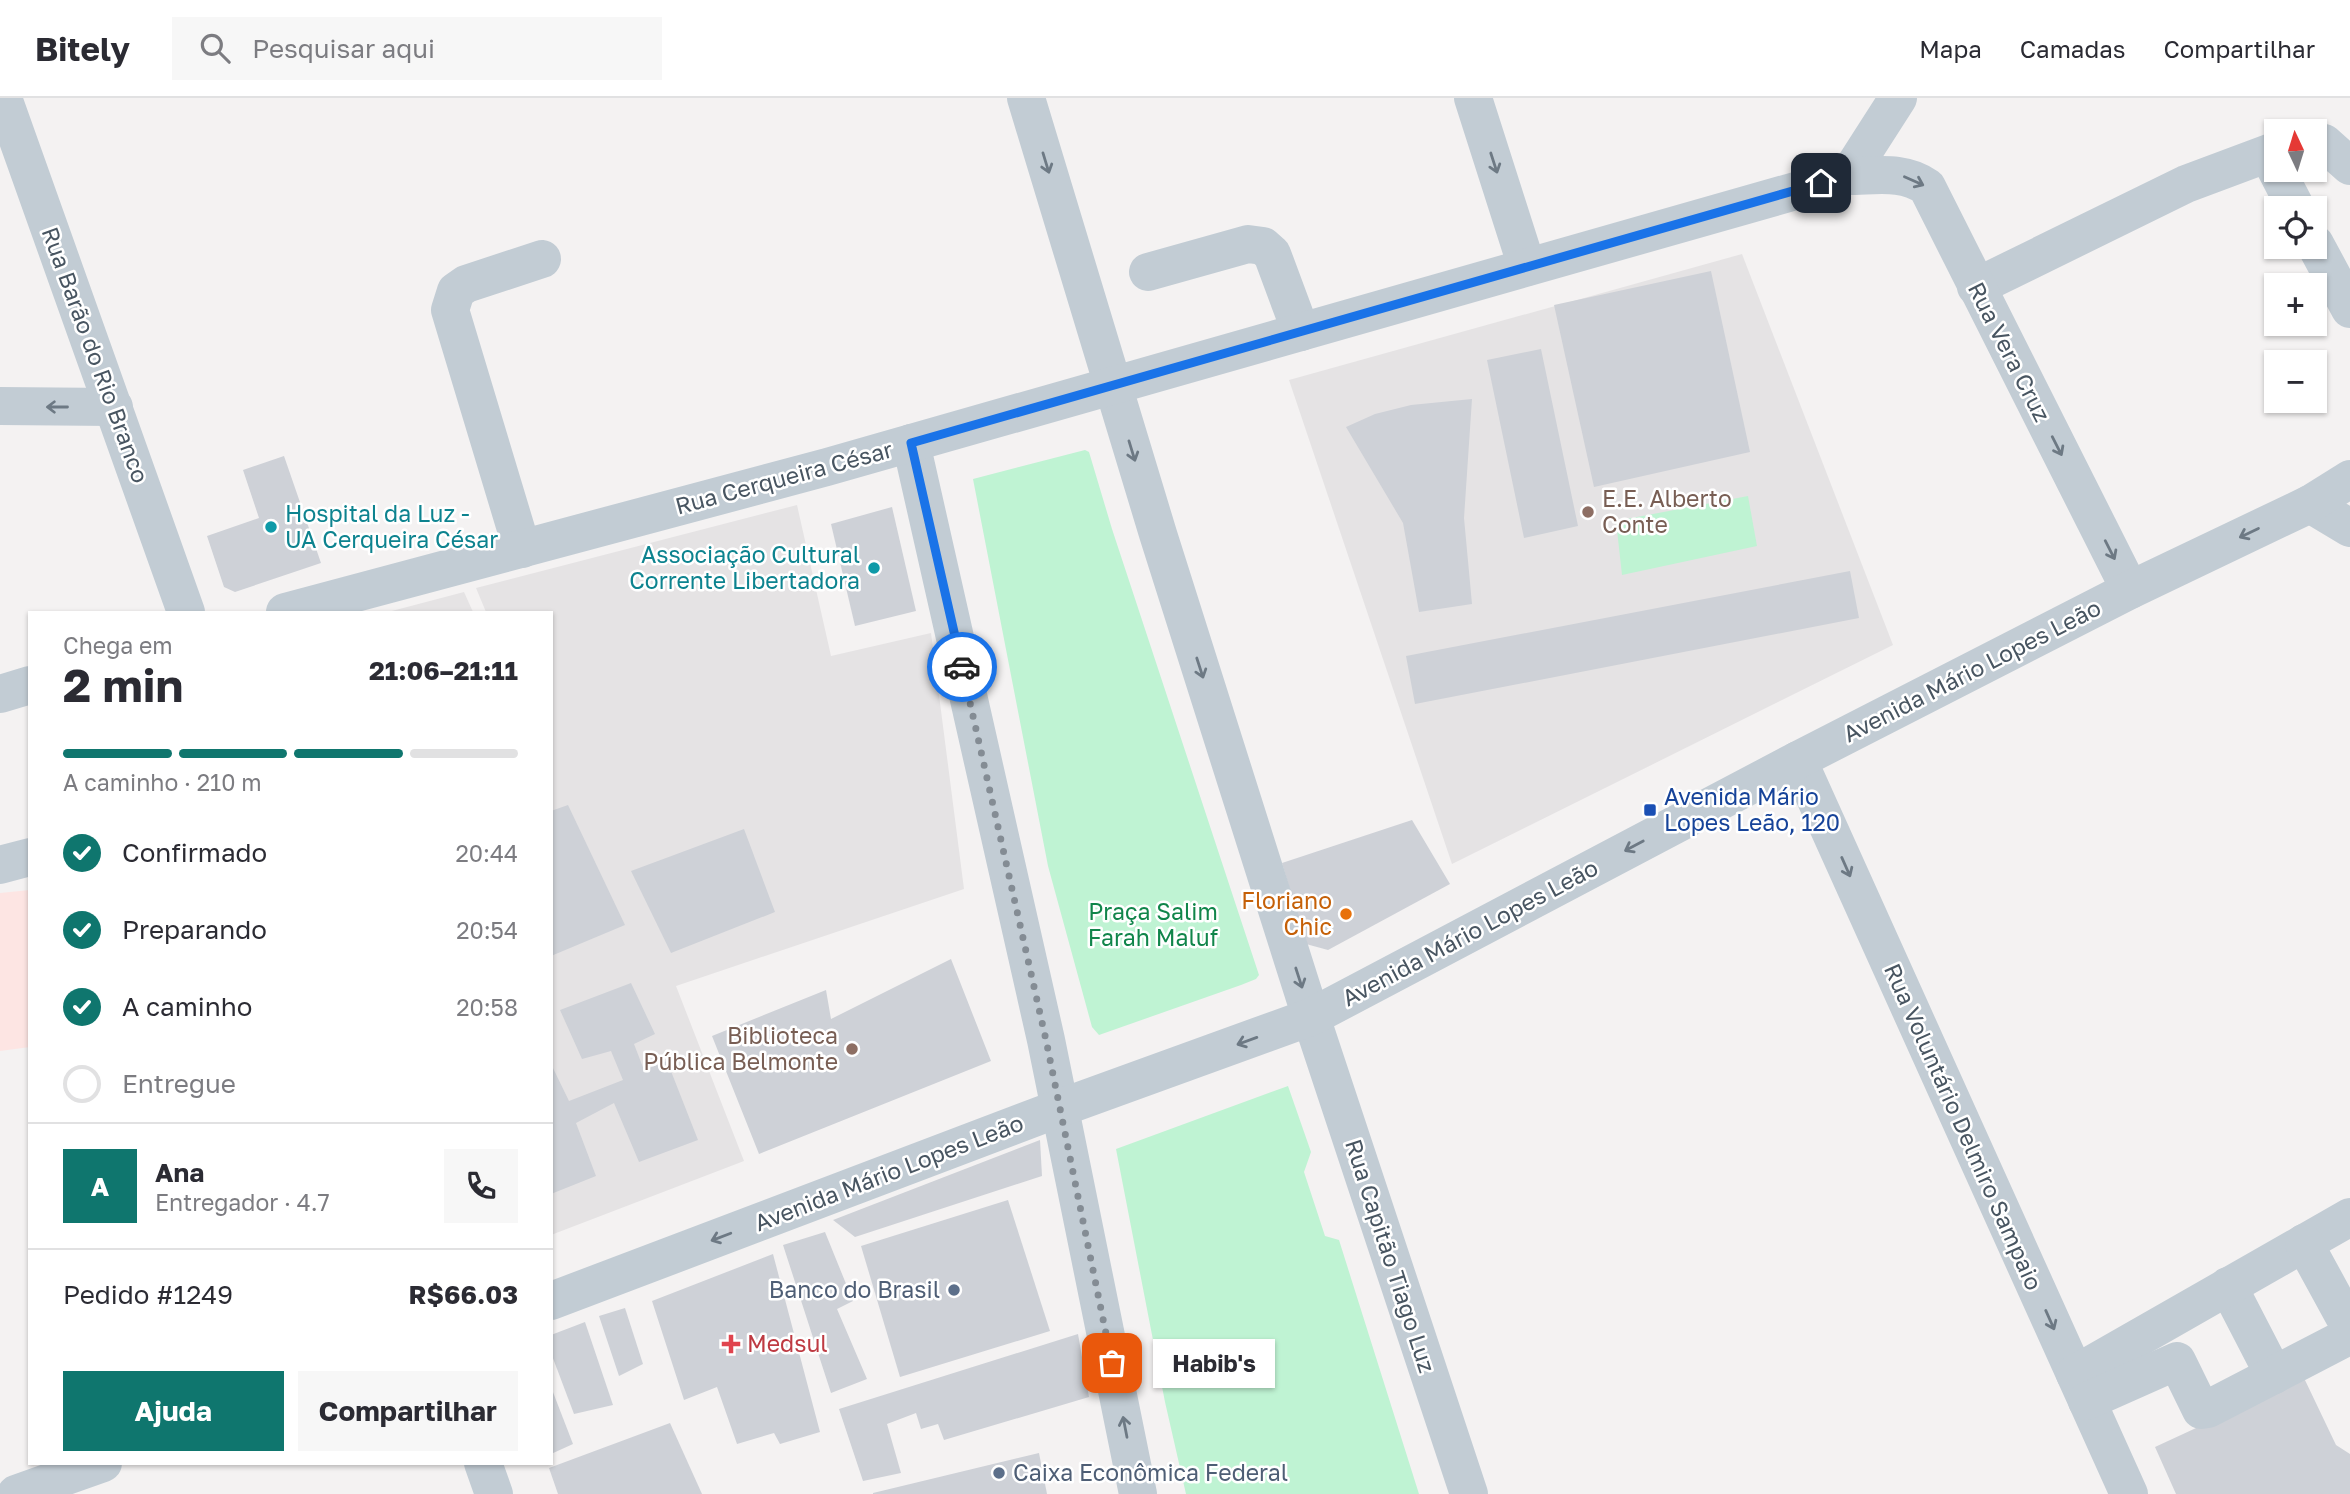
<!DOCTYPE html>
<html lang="pt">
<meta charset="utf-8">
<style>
body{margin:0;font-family:"Golos Text",sans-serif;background:#f7f7f7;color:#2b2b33;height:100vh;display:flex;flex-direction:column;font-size:26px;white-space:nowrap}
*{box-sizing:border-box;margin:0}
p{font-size:23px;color:#7c7c81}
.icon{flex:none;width:38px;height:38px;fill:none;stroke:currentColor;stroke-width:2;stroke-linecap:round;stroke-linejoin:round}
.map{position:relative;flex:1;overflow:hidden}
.panel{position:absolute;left:28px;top:513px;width:525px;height:854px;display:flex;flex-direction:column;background:#fff;border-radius:0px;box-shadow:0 2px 5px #0004}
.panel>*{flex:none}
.needle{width:46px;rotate:356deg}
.fabs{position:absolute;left:2264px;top:21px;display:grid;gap:14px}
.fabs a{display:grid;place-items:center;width:63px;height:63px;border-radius:0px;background:#fff;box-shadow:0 2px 5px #0004;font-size:35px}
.pin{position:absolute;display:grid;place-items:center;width:60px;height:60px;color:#fff;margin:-30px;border-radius:14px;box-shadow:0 4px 10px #0006}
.courier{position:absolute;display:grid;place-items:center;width:70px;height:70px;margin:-35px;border:5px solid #1a73e8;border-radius:50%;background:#fff;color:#222;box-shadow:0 2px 9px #0007}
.bubble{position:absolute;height:49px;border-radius:0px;background:#fff;box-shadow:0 2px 5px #0004;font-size:23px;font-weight:700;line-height:49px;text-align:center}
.summary em{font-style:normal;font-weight:700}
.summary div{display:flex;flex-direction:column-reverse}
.summary{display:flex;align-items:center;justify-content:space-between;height:119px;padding:0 35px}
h1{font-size:46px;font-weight:700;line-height:52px}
.bar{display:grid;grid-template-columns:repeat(4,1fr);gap:10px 7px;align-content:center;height:84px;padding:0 35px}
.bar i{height:9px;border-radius:5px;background:#e1e1e2}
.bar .current{background:#0f766e}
.bar p{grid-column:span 4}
.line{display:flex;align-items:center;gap:18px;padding:0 35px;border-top:2px solid #e1e1e2}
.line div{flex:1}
.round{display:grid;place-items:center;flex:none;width:74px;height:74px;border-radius:0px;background:#f7f7f7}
ol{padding:0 35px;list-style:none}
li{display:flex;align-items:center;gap:21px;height:77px}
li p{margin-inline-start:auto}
li .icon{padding:7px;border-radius:50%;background:#0f766e;color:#fff;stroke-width:4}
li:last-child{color:#7c7c81}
li i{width:38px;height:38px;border:4px solid #e1e1e2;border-radius:50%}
.primary-button{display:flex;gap:14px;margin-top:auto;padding:14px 35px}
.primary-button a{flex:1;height:80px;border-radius:0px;background:#0f766e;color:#fff;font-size:28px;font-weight:700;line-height:80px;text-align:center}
.primary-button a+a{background:#f7f7f7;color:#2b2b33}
header{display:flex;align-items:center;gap:42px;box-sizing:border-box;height:98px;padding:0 35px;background:#fff;border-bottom:2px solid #e1e1e2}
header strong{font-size:33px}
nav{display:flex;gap:38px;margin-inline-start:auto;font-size:24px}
.search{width:490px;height:63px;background:#f7f7f7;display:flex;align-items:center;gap:18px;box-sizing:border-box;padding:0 24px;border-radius:0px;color:#7c7c81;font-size:26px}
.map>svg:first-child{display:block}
.education{fill:#e5e3e4}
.medical{fill:#fde5e3}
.green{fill:#bff3d3}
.building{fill:#ced1d7}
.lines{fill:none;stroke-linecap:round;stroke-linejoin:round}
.minor{stroke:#c2ccd4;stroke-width:38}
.oneway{stroke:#6d7984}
.done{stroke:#848c94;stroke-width:7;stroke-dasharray:0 12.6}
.route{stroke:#1a73e8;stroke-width:9}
.education-dot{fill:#8d6e63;stroke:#fff;stroke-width:2.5}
.culture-dot{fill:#0f9aa8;stroke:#fff;stroke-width:2.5}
.transit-dot{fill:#1a4fb4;stroke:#fff;stroke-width:2.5}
.food-dot{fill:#e8710a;stroke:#fff;stroke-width:2.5}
.service-dot{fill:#5c6f8a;stroke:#fff;stroke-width:2.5}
.health-dot{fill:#e0444e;stroke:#fff;stroke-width:2.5}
.labels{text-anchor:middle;stroke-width:5;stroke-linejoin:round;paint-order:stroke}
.street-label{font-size:23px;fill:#485561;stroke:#fff}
.education-label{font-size:23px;fill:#785e54;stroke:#fff;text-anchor:start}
.culture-label{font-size:23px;fill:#0d838f;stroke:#fff;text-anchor:start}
.transit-label{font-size:23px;fill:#164399;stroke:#fff;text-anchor:start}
.food-label{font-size:23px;fill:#c56008;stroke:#fff;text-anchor:end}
.park-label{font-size:23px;fill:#10854a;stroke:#fff}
.service-label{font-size:23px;fill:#4e5e75;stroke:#fff;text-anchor:end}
.health-label{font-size:23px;fill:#be3a42;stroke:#fff;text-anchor:start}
</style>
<header>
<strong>Bitely</strong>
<div class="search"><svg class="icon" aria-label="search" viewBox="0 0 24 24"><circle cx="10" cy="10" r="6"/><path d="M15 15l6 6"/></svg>Pesquisar aqui</div>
<nav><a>Mapa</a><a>Camadas</a><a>Compartilhar</a></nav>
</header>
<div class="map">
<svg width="2350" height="1396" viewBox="0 0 2350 1396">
<rect width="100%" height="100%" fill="#f4f2f2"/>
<g class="education">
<polygon points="1742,156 1893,547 1452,766 1289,282"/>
<polygon points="797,407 831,558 931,535 964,791 676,888 744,1063 551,1137 551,514 486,514 476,490"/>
<polygon points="464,494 473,514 388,514"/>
</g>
<polygon class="medical" points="30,792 30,949 0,953 0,795"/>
<g class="green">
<polygon points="1085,352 1089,354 1112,431 1259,877 1256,881 1241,887 1099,937 1092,929 1048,768 973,381"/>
<polygon points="1748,398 1757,448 1622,477 1616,423"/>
<polygon points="1288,988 1311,1054 1304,1074 1325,1138 1339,1142 1419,1396 1186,1396 1165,1304 1116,1051"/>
</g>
<g class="building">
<polygon points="1711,173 1750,354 1594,389 1554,207"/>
<polygon points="1541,251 1578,428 1524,440 1487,262"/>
<polygon points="1472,301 1464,420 1472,506 1419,514 1403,425 1346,329 1375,316 1411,307"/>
<polygon points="284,358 321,465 235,494 224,489 207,438 259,420 243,372"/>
<polygon points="892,409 916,513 855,528 831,426"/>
<polygon points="1850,473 1859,520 1415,606 1406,558"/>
<polygon points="568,707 625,827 551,858 551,713"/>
<polygon points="1412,722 1450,786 1328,852 1306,846 1282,765"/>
<polygon points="744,731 775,814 671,855 631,773"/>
<polygon points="951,861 991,963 759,1056 712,938 826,892 831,921"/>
<polygon points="631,885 655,936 634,946 644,972 667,963 698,1042 639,1064 614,1005 576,1025 596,1078 551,1096 551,966 569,1003 623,982 611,953 582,961 560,912"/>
<polygon points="1040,1042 1042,1078 855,1139 833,1122"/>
<polygon points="1008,1102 1050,1233 900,1279 861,1148"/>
<polygon points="825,1134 853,1203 837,1211 867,1281 831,1295 783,1147"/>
<polygon points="773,1156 820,1334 780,1346 774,1335 737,1346 717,1289 684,1302 652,1203"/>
<polygon points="625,1210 643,1266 619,1278 599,1218"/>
<polygon points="585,1224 613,1307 574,1316 551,1255 551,1237"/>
<polygon points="1078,1236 1089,1299 944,1342 938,1326 921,1331 916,1315 887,1326 901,1375 863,1383 839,1311"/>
<polygon points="2304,1280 2336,1347 2350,1356 2350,1396 2176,1396 2155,1349"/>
<polygon points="551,1289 573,1346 551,1356"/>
<polygon points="670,1325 702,1396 558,1396 549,1370"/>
<polygon points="1039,1355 1047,1396 873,1396 873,1395"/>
</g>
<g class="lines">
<g class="minor">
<polyline points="3,0 186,514"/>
<polyline points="1026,0 1158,436 1311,919 1469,1396"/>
<polyline points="1473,0 1527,169"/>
<polyline points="2315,45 2324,45 2350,68"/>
<polyline points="2268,56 2296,110"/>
<polyline points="1848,78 1898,0"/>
<polyline points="2315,146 2350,211"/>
<polyline points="1148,174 1248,146 1263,148 1272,156 1301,234"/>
<polyline points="1976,189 2186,86 2277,52"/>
<polyline points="0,308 114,309"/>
<polyline points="911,345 1046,942 1138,1396"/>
<polyline points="2310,406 2350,430"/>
<polyline points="522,451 450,212 456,193 466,186 542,161"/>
<path d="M 285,514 L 827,369 L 1848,78 C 1876,78 1903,72 1927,89 L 2130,492"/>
<polyline points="0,596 30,587"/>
<polyline points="1798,662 2129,1396"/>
<polyline points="0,767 30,759"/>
<polyline points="2228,1188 2274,1277"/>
<polyline points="551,1203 1060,1010 1311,919 1798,662 2130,492 2310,406 2350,381"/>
<polyline points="2075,1276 2350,1119"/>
<polyline points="2087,1303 2177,1263 2201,1312 2208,1311 2345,1240 2348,1232 2346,1222 2304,1145"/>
<polyline points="483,1365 494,1396"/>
<polyline points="16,1396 103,1365"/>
</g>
</g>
<defs><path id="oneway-shaft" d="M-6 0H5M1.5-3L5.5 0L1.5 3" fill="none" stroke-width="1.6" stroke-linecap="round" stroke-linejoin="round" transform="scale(1.75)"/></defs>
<g class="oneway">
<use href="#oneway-shaft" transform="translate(1046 65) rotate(73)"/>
<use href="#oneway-shaft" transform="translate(1494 65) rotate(72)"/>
<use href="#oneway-shaft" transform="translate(1914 83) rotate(24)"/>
<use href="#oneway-shaft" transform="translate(57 309) rotate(-180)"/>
<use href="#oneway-shaft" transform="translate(2057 348) rotate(63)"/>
<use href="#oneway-shaft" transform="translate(1132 353) rotate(73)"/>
<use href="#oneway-shaft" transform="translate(2249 435) rotate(154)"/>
<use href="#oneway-shaft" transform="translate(2110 452) rotate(63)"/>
<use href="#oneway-shaft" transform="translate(1200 570) rotate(72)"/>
<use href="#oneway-shaft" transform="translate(1634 748) rotate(152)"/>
<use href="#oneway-shaft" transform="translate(1846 769) rotate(66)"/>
<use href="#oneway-shaft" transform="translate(1299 880) rotate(72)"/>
<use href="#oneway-shaft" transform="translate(1247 943) rotate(160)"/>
<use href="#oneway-shaft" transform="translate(721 1139) rotate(159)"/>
<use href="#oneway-shaft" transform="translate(2050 1222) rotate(66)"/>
<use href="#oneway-shaft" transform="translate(1125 1329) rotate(-101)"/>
</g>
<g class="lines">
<polyline class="done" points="962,569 1046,942 1112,1265"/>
<polyline class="route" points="962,569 911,345 1821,85"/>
</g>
<g class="education-dot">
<circle cx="1588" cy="414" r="7"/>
<circle cx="852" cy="951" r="7"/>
</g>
<g class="culture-dot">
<circle cx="271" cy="429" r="7"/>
<circle cx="874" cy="470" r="7"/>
</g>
<rect class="transit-dot" x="1643" y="705" width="14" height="14" rx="3.5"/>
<circle class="food-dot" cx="1346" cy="816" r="7"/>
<g class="service-dot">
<circle cx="954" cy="1192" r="7"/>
<circle cx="999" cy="1375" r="7"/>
</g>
<path class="health-dot" d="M727.5 1235.5h7v7h7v7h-7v7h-7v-7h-7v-7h7z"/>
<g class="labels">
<g class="street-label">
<text transform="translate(2009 254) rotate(63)" y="8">Rua Vera Cruz</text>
<text transform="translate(95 257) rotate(70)" y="8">Rua Barão do Rio Branco</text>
<text transform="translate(784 380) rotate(-15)" y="8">Rua Cerqueira César</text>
<text transform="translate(1972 573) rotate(-27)" y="8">Avenida Mário Lopes Leão</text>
<text transform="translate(1470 835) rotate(-28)" y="8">Avenida Mário Lopes Leão</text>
<text transform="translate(1963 1029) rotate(66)" y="8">Rua Voluntário Delmiro Sampaio</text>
<text transform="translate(889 1075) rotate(-21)" y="8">Avenida Mário Lopes Leão</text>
<text transform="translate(1390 1158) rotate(72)" y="8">Rua Capitão Tiago Luz</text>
</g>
<g class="education-label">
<text x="1602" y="409">E.E. Alberto<tspan x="1602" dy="26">Conte</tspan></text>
<text x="838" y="946" text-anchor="end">Biblioteca<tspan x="838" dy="26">Pública Belmonte</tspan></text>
</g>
<g class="culture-label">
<text x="285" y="424">Hospital da Luz -<tspan x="285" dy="26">UA Cerqueira César</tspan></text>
<text x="860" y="465" text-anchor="end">Associação Cultural<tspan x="860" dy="26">Corrente Libertadora</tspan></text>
</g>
<g class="transit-label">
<text x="1664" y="707">Avenida Mário<tspan x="1664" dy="26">Lopes Leão, 120</tspan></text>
</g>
<g class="food-label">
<text x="1332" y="811">Floriano<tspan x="1332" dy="26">Chic</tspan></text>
</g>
<g class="park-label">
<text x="1153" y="822">Praça Salim<tspan x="1153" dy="26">Farah Maluf</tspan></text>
</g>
<g class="service-label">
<text x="940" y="1200">Banco do Brasil</text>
<text x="1013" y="1383" text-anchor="start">Caixa Econômica Federal</text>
</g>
<g class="health-label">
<text x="747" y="1254">Medsul</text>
</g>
</g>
</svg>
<div class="fabs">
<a><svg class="needle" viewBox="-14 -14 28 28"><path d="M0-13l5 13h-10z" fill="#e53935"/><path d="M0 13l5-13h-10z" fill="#7c7c81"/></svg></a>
<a><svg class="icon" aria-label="locate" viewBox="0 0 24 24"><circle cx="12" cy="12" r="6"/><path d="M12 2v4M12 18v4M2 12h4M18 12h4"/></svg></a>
<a>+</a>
<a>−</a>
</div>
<div class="pin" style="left:1112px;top:1265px;background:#ea580c"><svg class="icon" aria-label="bag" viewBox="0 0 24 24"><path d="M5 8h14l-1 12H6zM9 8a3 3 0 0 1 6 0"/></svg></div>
<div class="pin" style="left:1821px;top:85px;background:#1f2937"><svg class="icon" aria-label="home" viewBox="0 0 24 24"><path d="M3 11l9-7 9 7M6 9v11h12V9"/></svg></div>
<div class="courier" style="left:962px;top:569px"><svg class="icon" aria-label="car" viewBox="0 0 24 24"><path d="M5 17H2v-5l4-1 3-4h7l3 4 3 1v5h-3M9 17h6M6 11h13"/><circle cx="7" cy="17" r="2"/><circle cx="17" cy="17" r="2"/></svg></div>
<div class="bubble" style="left:1153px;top:1241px;width:122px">Habib's</div>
<section class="panel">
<div class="summary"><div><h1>2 min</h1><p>Chega em</p></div><em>21:06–21:11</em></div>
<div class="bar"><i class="current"></i><i class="current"></i><i class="current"></i><i></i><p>A caminho · 210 m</p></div>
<ol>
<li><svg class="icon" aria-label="check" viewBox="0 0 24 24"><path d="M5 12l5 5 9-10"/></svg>Confirmado<p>20:44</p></li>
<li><svg class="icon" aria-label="check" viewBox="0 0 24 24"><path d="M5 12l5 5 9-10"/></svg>Preparando<p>20:54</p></li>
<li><svg class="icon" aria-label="check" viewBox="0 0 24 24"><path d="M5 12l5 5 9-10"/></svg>A caminho<p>20:58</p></li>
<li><i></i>Entregue</li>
</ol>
<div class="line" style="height:126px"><b class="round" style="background:#0f766e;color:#fff">A</b><div><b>Ana</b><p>Entregador · 4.7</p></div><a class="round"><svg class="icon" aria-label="phone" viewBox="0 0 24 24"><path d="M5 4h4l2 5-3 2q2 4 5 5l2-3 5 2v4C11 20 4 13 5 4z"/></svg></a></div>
<div class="line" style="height:91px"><div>Pedido #1249</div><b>R$66.03</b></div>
<div class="primary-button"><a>Ajuda</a><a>Compartilhar</a></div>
</section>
</div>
